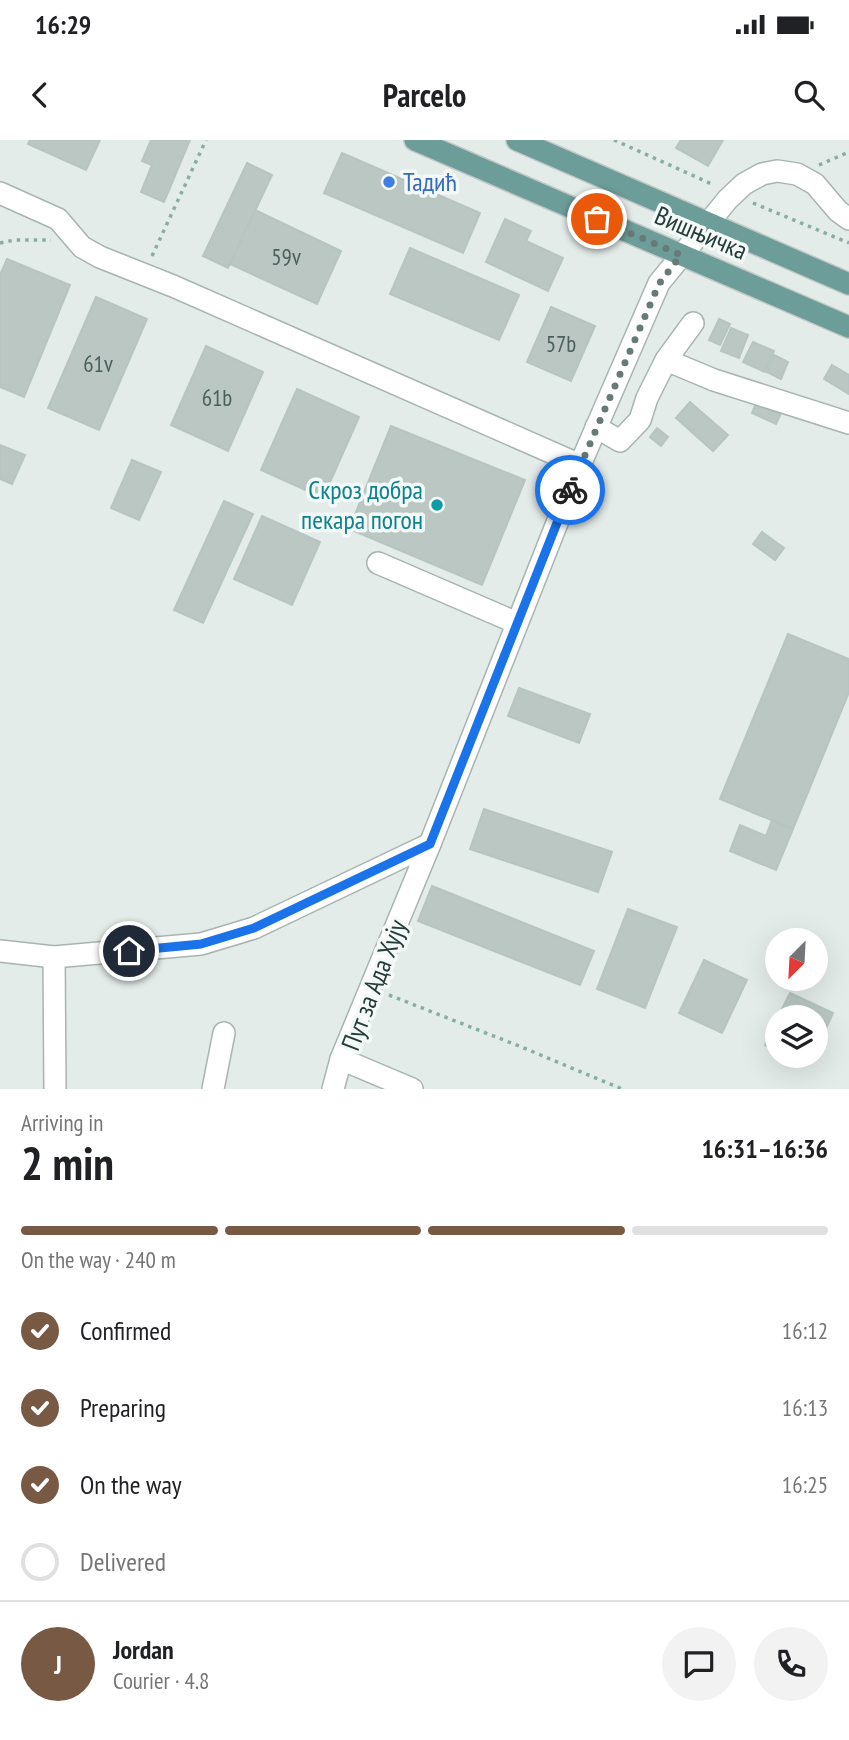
<!DOCTYPE html>
<meta charset="utf-8">
<style>
body{margin:0;font-family:"PT Sans Narrow",sans-serif;background:#f2f2f2;color:#202124;height:100vh;display:flex;flex-direction:column;font-size:26px;white-space:nowrap}
*{box-sizing:border-box;margin:0}
p{font-size:23px;color:#757577}
.icon{flex:none;width:38px;height:38px;fill:none;stroke:currentColor;stroke-width:2;stroke-linecap:round;stroke-linejoin:round}
.map{position:relative;height:949px;overflow:hidden}
.side{display:flex;flex-direction:column;background:#fff;flex:1}
.side>*{flex:none}
.needle{width:46px;rotate:204deg}
.fabs{position:absolute;left:765px;top:788px;display:grid;gap:14px}
.fabs a{display:grid;place-items:center;width:63px;height:63px;border-radius:50%;background:#fff;box-shadow:0 7px 28px #0002;font-size:35px}
.pin{position:absolute;display:grid;place-items:center;width:60px;height:60px;color:#fff;margin:-30px;border:4px solid #fff;border-radius:50%;box-shadow:0 2px 7px #0007}
.courier{position:absolute;display:grid;place-items:center;width:70px;height:70px;margin:-35px;border:5px solid #1a73e8;border-radius:50%;background:#fff;color:#222;box-shadow:0 2px 9px #0007}
.headline em{font-style:normal;font-weight:800}
.headline div{display:flex;flex-direction:column-reverse}
.headline{display:flex;align-items:center;justify-content:space-between;height:119px;padding:0 21px}
h1{font-size:46px;font-weight:800;line-height:52px}
.bar{display:grid;grid-template-columns:repeat(4,1fr);gap:10px 7px;align-content:center;height:84px;padding:0 21px}
.bar i{height:9px;border-radius:5px;background:#e0e0e0}
.bar .selected{background:#785944}
.bar p{grid-column:span 4}
.line{display:flex;align-items:center;gap:18px;padding:0 21px;border-top:2px solid #e0e0e0}
.line div{flex:1}
.round{display:grid;place-items:center;flex:none;width:74px;height:74px;border-radius:37px;background:#f2f2f2}
ol{padding:0 21px;list-style:none}
li{display:flex;align-items:center;gap:21px;height:77px}
li p{margin-inline-start:auto}
li .icon{padding:7px;border-radius:50%;background:#785944;color:#fff;stroke-width:4}
li:last-child{color:#757577}
li i{width:38px;height:38px;border:4px solid #e0e0e0;border-radius:50%}
.status{display:flex;justify-content:space-between;align-items:center;height:49px;padding:0 35px;background:#fff;direction:ltr}
.status svg{height:19px;fill:currentColor}
header{display:flex;justify-content:space-between;align-items:center;height:91px;padding:0 21px;background:#fff;font-size:32px;font-weight:800}
.map>svg:first-child{display:block}
.building{fill:#bac7c3;stroke:#b7c5c2;stroke-width:2}
.lines{fill:none;stroke-linecap:round;stroke-linejoin:round}
.minor-casing{stroke:#a7b4b2;stroke-width:24}
.major-casing{stroke:#c2c8c8;stroke-width:24}
.path{stroke:#88ada7;stroke-width:3.5;stroke-dasharray:3.5 5;stroke-linecap:butt}
.minor{stroke:#fff;stroke-width:21}
.major{stroke:#6d9d99;stroke-width:21}
.done{stroke:#687a78;stroke-width:7;stroke-dasharray:0 12.6}
.route{stroke:#1a73e8;stroke-width:9}
.shop-dot{fill:#3f7fe0;stroke:#f4f9f7;stroke-width:2.5}
.culture-dot{fill:#0f9aa8;stroke:#f4f9f7;stroke-width:2.5}
.labels{text-anchor:middle;stroke-width:7;stroke-linejoin:round;paint-order:stroke}
.number-label{font-size:23px;fill:#4a5f5c}
.shop-label{font-size:26px;fill:#366cbe;stroke:#f4f9f7;text-anchor:start}
.street-label{font-size:26px;fill:#253c3a;stroke:#f4f9f7}
.culture-label{font-size:26px;fill:#0d838f;stroke:#f4f9f7;text-anchor:end}
</style>
<div class="status"><b>16:29</b><svg viewBox="0 0 49 12"><path d="M0 12V9h3v3zM5 12V6h3v6zM10 12V3h3v9zM15 12V0h3v12zM26 1h20v11H26zM47 4h2v5h-2z"/></svg></div>
<header><svg class="icon" aria-label="back" viewBox="0 0 24 24"><path d="M15 5l-7 7 7 7"/></svg>Parcelo<svg class="icon" aria-label="search" viewBox="0 0 24 24"><circle cx="10" cy="10" r="6"/><path d="M15 15l6 6"/></svg></header>
<div class="map">
<svg width="849" height="949" viewBox="0 0 849 949">
<rect width="100%" height="100%" fill="#e4ecea"/>
<g class="building">
<polygon points="30,0 100,0 86,30 28,4"/>
<polygon points="151,0 190,0 164,62 141,52 152,25 142,21"/>
<polygon points="681,0 723,0 708,26 676,8"/>
<polygon points="342,13 480,73 463,113 324,53"/>
<polygon points="247,23 272,35 228,128 203,116"/>
<polygon points="255,70 341,111 317,164 230,124"/>
<polygon points="505,79 531,91 526,101 563,118 548,151 486,122"/>
<polygon points="410,108 519,155 499,200 390,154"/>
<polygon points="7,119 70,145 24,257 0,247 0,135"/>
<polygon points="96,157 147,179 99,290 48,268"/>
<polygon points="551,167 595,186 571,241 527,222"/>
<polygon points="719,179 730,184 720,205 709,200"/>
<polygon points="731,188 748,195 739,218 721,211"/>
<polygon points="753,202 774,211 765,232 743,222"/>
<polygon points="206,206 263,232 228,311 171,285"/>
<polygon points="774,215 788,222 781,239 767,232"/>
<polygon points="832,225 849,235 849,254 824,239"/>
<polygon points="297,249 359,277 323,358 261,330"/>
<polygon points="759,256 784,267 776,284 752,273"/>
<polygon points="690,262 728,295 713,311 676,278"/>
<polygon points="391,286 525,340 482,445 349,389"/>
<polygon points="657,288 668,297 661,306 650,297"/>
<polygon points="0,305 25,315 12,344 0,339"/>
<polygon points="132,320 161,332 139,380 111,368"/>
<polygon points="224,361 253,374 203,483 174,470"/>
<polygon points="262,376 320,402 292,465 234,439"/>
<polygon points="762,392 784,408 775,420 753,404"/>
<polygon points="788,494 849,519 849,552 793,689 720,659"/>
<polygon points="519,548 590,574 579,603 508,576"/>
<polygon points="484,669 612,712 598,752 470,709"/>
<polygon points="772,680 793,689 776,730 730,711 740,685 766,696"/>
<polygon points="432,746 594,811 580,845 418,781"/>
<polygon points="628,769 677,787 645,868 597,849"/>
<polygon points="704,820 747,840 722,893 679,873"/>
<polygon points="790,853 833,873 816,910 816,877 778,877"/>
<polygon points="777,879 777,911 765,905"/>
<polygon points="787,915 813,915 808,925"/>
</g>
<g class="lines">
<defs>
<g id="minor">
<polyline points="0,53 58,79 82,107 100,117 173,146 580,325"/>
<polyline points="666,220 693,183"/>
<polyline points="596,287 620,301 640,280 647,258 666,220 714,240 849,283"/>
<polyline points="378,423 517,483"/>
<polyline points="0,811 54,817 201,804 254,788 430,704"/>
<polyline points="54,817 55,949"/>
<polyline points="341,919 412,949"/>
<polyline points="213,949 224,893"/>
<polyline points="333,949 341,919 430,704 580,325 659,143 728,59 744,44 762,34 777,31 797,34 815,44 838,71 849,79"/>
</g>
<g id="major">
<polyline points="415,0 849,187"/>
<polyline points="517,0 849,144"/>
</g>
</defs>
<use href="#minor" class="minor-casing"/>
<use href="#major" class="major-casing"/>
<g class="path">
<polyline points="614,0 714,45"/>
<polyline points="819,25 849,12"/>
<polyline points="753,63 849,103"/>
<polyline points="0,103 15,100 51,100"/>
<polyline points="152,116 206,0"/>
<polyline points="389,855 519,906 622,949"/>
</g>
<use href="#minor" class="minor"/>
<use href="#major" class="major"/>
</g>
<g class="lines">
<polyline class="done" points="570,350 659,144 681,115 597,79"/>
<polyline class="route" points="129,811 201,804 254,788 430,704 570,350"/>
</g>
<circle class="shop-dot" cx="389" cy="42" r="7"/>
<circle class="culture-dot" cx="437" cy="365" r="7"/>
<g class="labels">
<g class="number-label">
<text x="286" y="125">59v</text>
<text x="561" y="212">57b</text>
<text x="98" y="232">61v</text>
<text x="217" y="266">61b</text>
</g>
<g class="shop-label">
<text x="403" y="51">Тадић</text>
</g>
<g class="street-label">
<text transform="translate(701 93) rotate(23)" y="9">Вишњичка</text>
<text transform="translate(374 845) rotate(-69)" y="9">Пут за Ада Хују</text>
</g>
<g class="culture-label">
<text x="423" y="359">Скроз добра<tspan x="423" dy="30">пекара погон</tspan></text>
</g>
</g>
</svg>
<div class="fabs">
<a><svg class="needle" viewBox="-14 -14 28 28"><path d="M0-13l5 13h-10z" fill="#e53935"/><path d="M0 13l5-13h-10z" fill="#757577"/></svg></a>
<a><svg class="icon" aria-label="layers" viewBox="0 0 24 24"><path d="M12 4l9 5-9 5-9-5zM3 14l9 5 9-5"/></svg></a>
</div>
<div class="pin" style="left:597px;top:79px;background:#ea580c"><svg class="icon" aria-label="bag" viewBox="0 0 24 24"><path d="M5 8h14l-1 12H6zM9 8a3 3 0 0 1 6 0"/></svg></div>
<div class="pin" style="left:129px;top:811px;background:#1f2937"><svg class="icon" aria-label="home" viewBox="0 0 24 24"><path d="M3 11l9-7 9 7M6 9v11h12V9"/></svg></div>
<div class="courier" style="left:570px;top:350px"><svg class="icon" aria-label="bike" viewBox="0 0 24 24"><circle cx="6" cy="16" r="4"/><circle cx="18" cy="16" r="4"/><path d="M6 16l4-8h5l3 8M10 8l3 8H6M13 5h3"/></svg></div>
</div>
<section class="side">
<div class="headline"><div><h1>2 min</h1><p>Arriving in</p></div><em>16:31–16:36</em></div>
<div class="bar"><i class="selected"></i><i class="selected"></i><i class="selected"></i><i></i><p>On the way · 240 m</p></div>
<ol>
<li><svg class="icon" aria-label="check" viewBox="0 0 24 24"><path d="M5 12l5 5 9-10"/></svg>Confirmed<p>16:12</p></li>
<li><svg class="icon" aria-label="check" viewBox="0 0 24 24"><path d="M5 12l5 5 9-10"/></svg>Preparing<p>16:13</p></li>
<li><svg class="icon" aria-label="check" viewBox="0 0 24 24"><path d="M5 12l5 5 9-10"/></svg>On the way<p>16:25</p></li>
<li><i></i>Delivered</li>
</ol>
<div class="line" style="height:126px"><b class="round" style="background:#785944;color:#fff">J</b><div><b>Jordan</b><p>Courier · 4.8</p></div><a class="round"><svg class="icon" aria-label="chat" viewBox="0 0 24 24"><path d="M4 5h16v11H9l-5 4z"/></svg></a><a class="round"><svg class="icon" aria-label="phone" viewBox="0 0 24 24"><path d="M5 4h4l2 5-3 2q2 4 5 5l2-3 5 2v4C11 20 4 13 5 4z"/></svg></a></div>
</section>
